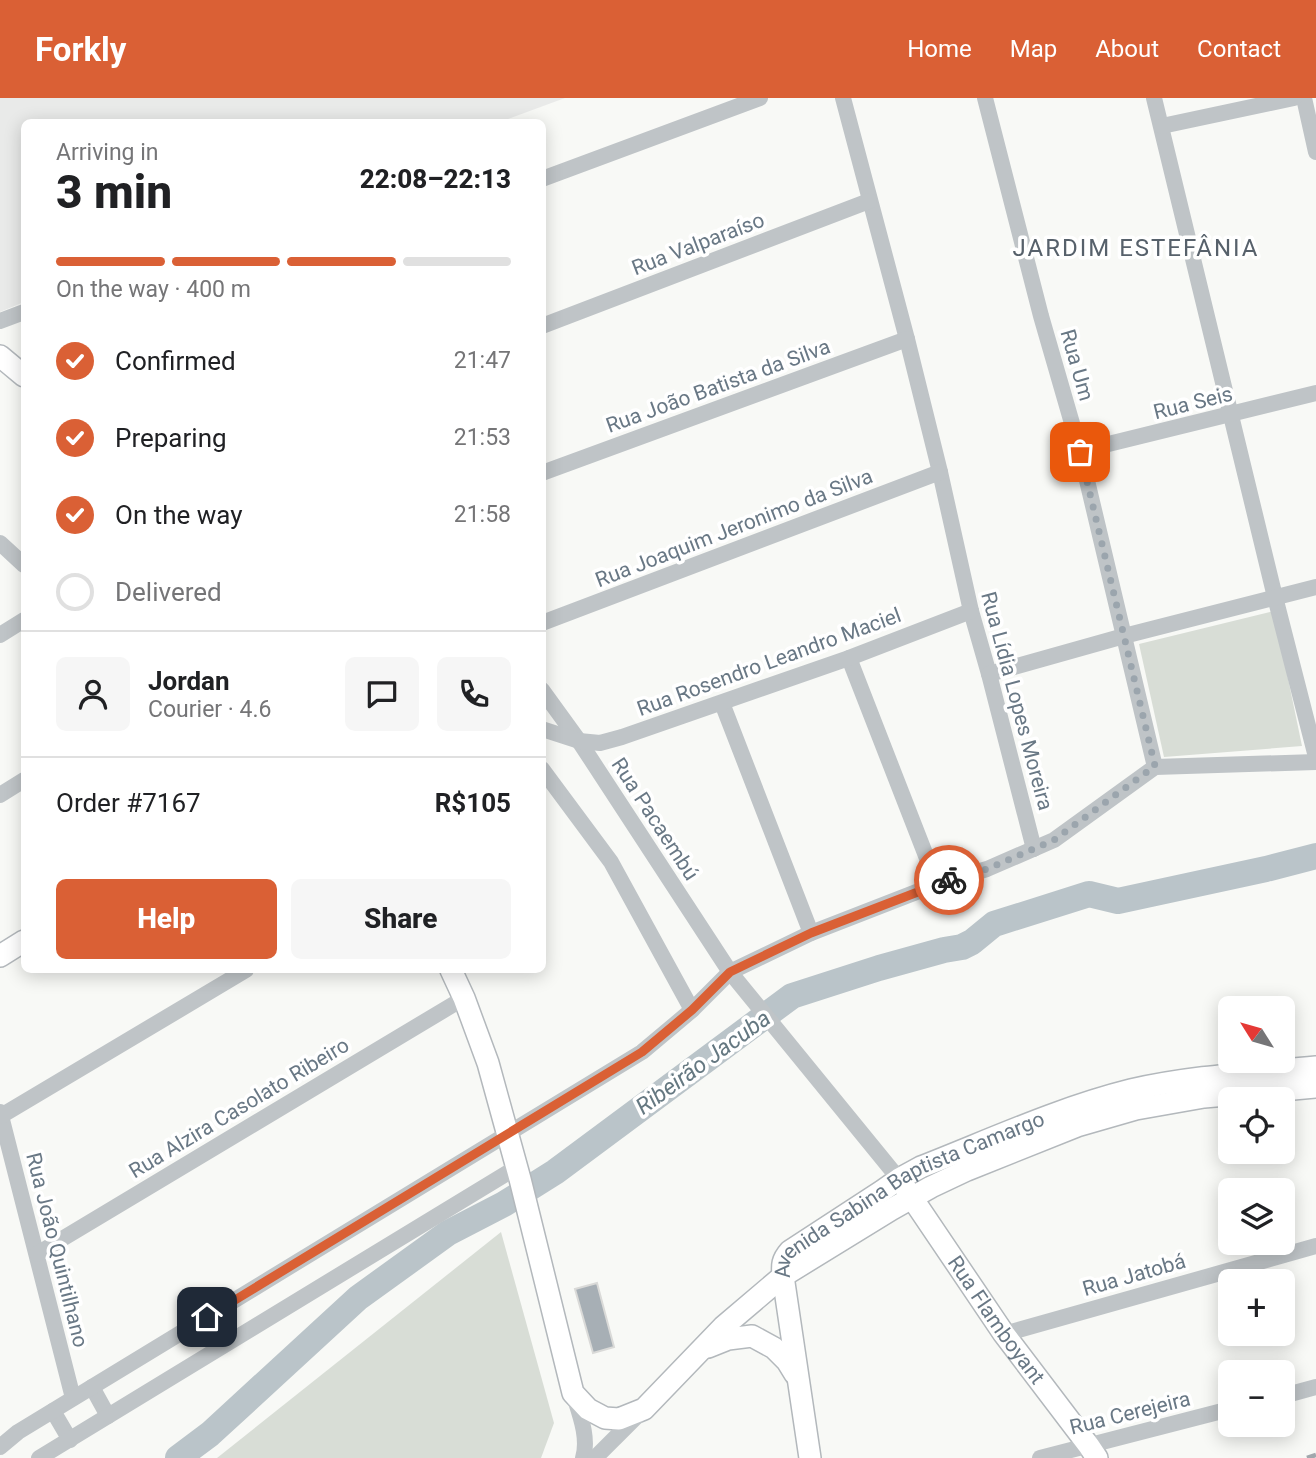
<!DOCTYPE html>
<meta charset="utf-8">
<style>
body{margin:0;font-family:Roboto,sans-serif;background:#f6f6f6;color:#202124;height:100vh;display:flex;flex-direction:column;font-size:26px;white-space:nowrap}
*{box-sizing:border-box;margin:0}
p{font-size:23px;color:#757577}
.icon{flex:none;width:38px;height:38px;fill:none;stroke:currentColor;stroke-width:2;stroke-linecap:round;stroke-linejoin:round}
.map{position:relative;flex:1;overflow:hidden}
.panel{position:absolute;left:21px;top:21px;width:525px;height:854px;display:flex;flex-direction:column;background:#fff;border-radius:10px;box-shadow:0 4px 18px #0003}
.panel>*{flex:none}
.needle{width:46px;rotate:307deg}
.controls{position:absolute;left:1218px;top:898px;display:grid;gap:14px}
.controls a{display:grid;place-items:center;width:77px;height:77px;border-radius:10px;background:#fff;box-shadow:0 4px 18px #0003;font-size:35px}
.pin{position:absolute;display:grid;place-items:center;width:60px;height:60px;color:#fff;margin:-30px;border-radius:14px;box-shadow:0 4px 10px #0006}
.courier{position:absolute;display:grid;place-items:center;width:70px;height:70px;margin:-35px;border:5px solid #da6035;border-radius:50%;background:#fff;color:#222;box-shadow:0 2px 9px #0007}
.head em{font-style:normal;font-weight:800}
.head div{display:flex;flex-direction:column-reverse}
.head{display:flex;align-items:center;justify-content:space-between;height:119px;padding:0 35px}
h1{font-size:46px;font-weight:800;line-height:52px}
.bar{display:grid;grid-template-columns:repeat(4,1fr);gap:10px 7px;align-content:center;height:84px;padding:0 35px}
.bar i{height:9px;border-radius:5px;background:#e0e0e0}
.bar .active{background:#da6035}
.bar p{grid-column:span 4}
.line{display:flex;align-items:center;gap:18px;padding:0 35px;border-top:2px solid #e0e0e0}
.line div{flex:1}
.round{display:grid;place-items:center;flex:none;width:74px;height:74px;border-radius:10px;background:#f6f6f6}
ol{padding:0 35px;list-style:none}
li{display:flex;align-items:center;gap:21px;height:77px}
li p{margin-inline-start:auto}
li .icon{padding:7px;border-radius:50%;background:#da6035;color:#fff;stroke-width:4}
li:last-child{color:#757577}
li i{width:38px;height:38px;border:4px solid #e0e0e0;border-radius:50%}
.button{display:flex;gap:14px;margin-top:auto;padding:14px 35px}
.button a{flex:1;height:80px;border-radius:10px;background:#da6035;color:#fff;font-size:28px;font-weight:800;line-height:80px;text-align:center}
.button a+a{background:#f6f6f6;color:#202124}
header{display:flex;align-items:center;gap:42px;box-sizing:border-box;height:98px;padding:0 35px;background:#da6035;color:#fff}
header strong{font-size:33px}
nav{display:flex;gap:38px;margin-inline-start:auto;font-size:24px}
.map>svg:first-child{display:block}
.built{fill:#e9eae9}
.green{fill:#d8ddd6}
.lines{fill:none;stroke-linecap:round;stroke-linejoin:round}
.river{stroke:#bac4c9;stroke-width:26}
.building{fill:#a7afb5;stroke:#dadad8;stroke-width:2}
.major-casing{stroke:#b3b8bc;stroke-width:24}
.minor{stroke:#bfc4c7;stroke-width:16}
.major{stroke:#fff;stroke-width:21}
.rail{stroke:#a1a8ad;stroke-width:4.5;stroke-dasharray:10 5;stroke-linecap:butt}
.done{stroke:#9ba5ad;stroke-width:7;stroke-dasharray:0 12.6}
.route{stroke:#da6035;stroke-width:9}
.labels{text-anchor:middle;stroke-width:7;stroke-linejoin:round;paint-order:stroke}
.street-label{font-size:21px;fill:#697885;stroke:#fff}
.water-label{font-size:23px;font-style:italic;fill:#657881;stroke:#fff}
.quarter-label{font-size:24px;letter-spacing:2px;fill:#57616b;stroke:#fff}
</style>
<header>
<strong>Forkly</strong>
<nav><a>Home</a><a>Map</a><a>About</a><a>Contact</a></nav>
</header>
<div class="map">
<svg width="1316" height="1360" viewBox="0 0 1316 1360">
<rect width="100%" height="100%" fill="#f8f9f6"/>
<polygon class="built" points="0,0 565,0 500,24 24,24 24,204 0,214"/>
<g class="green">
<polygon points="1274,513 1302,648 1164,659 1139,546"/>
<polygon points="501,1134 554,1325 541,1360 217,1360"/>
</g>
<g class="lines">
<polyline class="river" points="178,1360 210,1336 358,1200 448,1135 504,1106 555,1074 792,898 879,870 944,852 962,849 972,844 994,826 1089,796 1118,803 1266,771 1316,758"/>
</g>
<polygon class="building" points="597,1185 614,1249 593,1255 575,1191"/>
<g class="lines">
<defs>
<g id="major">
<polyline points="0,258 24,278"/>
<polyline points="0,858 24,843"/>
<polyline points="451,872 464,900 488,965 520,1081 573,1295 588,1311 605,1320 619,1321 644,1311 723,1229 783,1178 892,1111 931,1089 967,1072 1077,1028 1136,1011 1204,999 1316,989"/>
<path id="s1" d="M 906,1091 L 1004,1236 L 1089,1348 L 1097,1360"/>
<polyline points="708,1249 728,1241 752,1238 774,1250 787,1263 795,1276"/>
<path id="s2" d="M 810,1360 L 783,1178 C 782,1167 782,1162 790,1153 L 882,1093 L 899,1081 L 921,1069 C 990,1042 1059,1010 1131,992 C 1191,978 1254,975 1316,969"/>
</g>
</defs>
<use href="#major" class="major-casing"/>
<g class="minor">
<polyline points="843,0 907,241 940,374 971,513 989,576 1034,751"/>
<polyline points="985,0 1041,218 1080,353 1155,669"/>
<polyline points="1154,0 1275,499 1316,659"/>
<polyline points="1304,0 1316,54"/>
<polyline points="1162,28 1294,0"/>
<polyline points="542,81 760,0"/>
<polyline points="0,223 24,214"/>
<polyline points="542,228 869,103"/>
<polyline points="1080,353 1316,295"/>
<polyline points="542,375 907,241"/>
<polyline points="0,445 24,467"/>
<polyline points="542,525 940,374"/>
<polyline points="0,537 24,522"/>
<polyline points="849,560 937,786"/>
<polyline points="989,576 1124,538 1316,489"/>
<polyline points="542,592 579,643 730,874 899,1081"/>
<polyline points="722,605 811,835"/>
<polyline points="542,631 579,643 600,645 622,639 849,560 971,513"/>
<polyline points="542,671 611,764 692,912"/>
<polyline points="0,697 24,682"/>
<polyline points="0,1014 73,1300"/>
<polyline points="1,1018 246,872"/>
<polyline points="37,1156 464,900"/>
<polyline points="1004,1236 1316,1148"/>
<polyline points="92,1289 108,1318"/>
<path d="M 574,1298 C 580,1317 589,1340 583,1360"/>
<polyline points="1283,1298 1316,1289"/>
<polyline points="53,1313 70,1342"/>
<polyline points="0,1349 18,1334 642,954 692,912 730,874 811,835 937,786 987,771 1054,742 1155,669 1316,664"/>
<polyline points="39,1360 517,1069"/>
<polyline points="595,1360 641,1314"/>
<polyline points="1040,1360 1230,1311"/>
</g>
<use href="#major" class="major"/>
<polyline class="rail" points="1307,1360 1316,1357"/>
</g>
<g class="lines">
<polyline class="done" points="949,782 987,771 1054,742 1155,668 1080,354"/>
<polyline class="route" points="207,1219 642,954 692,912 730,874 811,835 949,782"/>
</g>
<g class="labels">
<g class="street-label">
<text transform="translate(698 146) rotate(-21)" y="7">Rua Valparaíso</text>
<text transform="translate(1077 267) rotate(74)" y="7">Rua Um</text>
<text transform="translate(718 288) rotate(-20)" y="7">Rua João Batista da Silva</text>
<text transform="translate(1193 305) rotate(-14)" y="7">Rua Seis</text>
<text transform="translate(734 430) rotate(-21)" y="7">Rua Joaquim Jeronimo da Silva</text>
<text transform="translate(769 564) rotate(-20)" y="7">Rua Rosendro Leandro Maciel</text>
<text transform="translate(1017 603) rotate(75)" y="7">Rua Lídia Lopes Moreira</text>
<text transform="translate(655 721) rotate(57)" y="7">Rua Pacaembú</text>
<text transform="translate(239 1010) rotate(-31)" y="7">Rua Alzira Casolato Ribeiro</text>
<text dy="7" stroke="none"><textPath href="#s2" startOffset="340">Avenida Sabina Baptista Camargo</textPath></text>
<text transform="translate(57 1152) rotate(76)" y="7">Rua João Quintilhano</text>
<text transform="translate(1134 1177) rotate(-16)" y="7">Rua Jatobá</text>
<text dy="7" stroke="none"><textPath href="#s1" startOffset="159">Rua Flamboyant</textPath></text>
<text transform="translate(1130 1315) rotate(-14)" y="7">Rua Cerejeira</text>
</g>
<g class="water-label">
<text transform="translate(703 964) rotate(-36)" y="8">Ribeirão Jacuba</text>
</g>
<g class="quarter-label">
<text x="1136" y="158">JARDIM ESTEFÂNIA</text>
</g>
</g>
</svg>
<div class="controls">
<a><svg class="needle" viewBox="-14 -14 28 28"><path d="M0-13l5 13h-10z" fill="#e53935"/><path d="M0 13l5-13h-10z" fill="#757577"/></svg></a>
<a><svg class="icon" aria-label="locate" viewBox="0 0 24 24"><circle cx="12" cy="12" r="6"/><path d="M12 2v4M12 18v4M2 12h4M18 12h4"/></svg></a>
<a><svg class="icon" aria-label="layers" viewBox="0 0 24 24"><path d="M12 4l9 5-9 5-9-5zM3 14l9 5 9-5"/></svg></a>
<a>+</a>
<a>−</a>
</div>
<div class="pin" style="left:1080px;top:354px;background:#ea580c"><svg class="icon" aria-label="bag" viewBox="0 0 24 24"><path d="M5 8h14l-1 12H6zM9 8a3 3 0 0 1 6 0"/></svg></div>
<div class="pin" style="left:207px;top:1219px;background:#1f2937"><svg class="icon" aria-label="home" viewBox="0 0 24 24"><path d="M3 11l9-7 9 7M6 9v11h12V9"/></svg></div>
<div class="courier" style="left:949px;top:782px"><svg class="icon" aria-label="bike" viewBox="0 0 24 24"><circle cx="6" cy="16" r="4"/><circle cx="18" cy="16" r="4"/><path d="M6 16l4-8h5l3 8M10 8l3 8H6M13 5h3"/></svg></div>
<section class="panel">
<div class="head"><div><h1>3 min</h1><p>Arriving in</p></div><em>22:08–22:13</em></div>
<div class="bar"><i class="active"></i><i class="active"></i><i class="active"></i><i></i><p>On the way · 400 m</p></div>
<ol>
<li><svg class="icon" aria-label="check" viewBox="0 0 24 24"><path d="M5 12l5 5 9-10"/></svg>Confirmed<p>21:47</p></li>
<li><svg class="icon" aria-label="check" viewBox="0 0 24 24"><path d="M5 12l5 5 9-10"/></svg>Preparing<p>21:53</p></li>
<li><svg class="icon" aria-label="check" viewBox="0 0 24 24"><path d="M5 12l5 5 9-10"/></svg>On the way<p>21:58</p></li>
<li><i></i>Delivered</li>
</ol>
<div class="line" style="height:126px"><a class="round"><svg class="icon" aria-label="person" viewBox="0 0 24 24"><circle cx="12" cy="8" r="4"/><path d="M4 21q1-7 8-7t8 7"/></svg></a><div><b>Jordan</b><p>Courier · 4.6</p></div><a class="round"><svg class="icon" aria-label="chat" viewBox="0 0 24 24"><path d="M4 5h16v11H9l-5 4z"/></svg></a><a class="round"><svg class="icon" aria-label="phone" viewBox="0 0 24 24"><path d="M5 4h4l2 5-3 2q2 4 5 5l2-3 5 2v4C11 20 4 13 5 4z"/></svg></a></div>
<div class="line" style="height:91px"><div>Order #7167</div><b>R$105</b></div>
<div class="button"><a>Help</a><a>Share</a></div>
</section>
</div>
